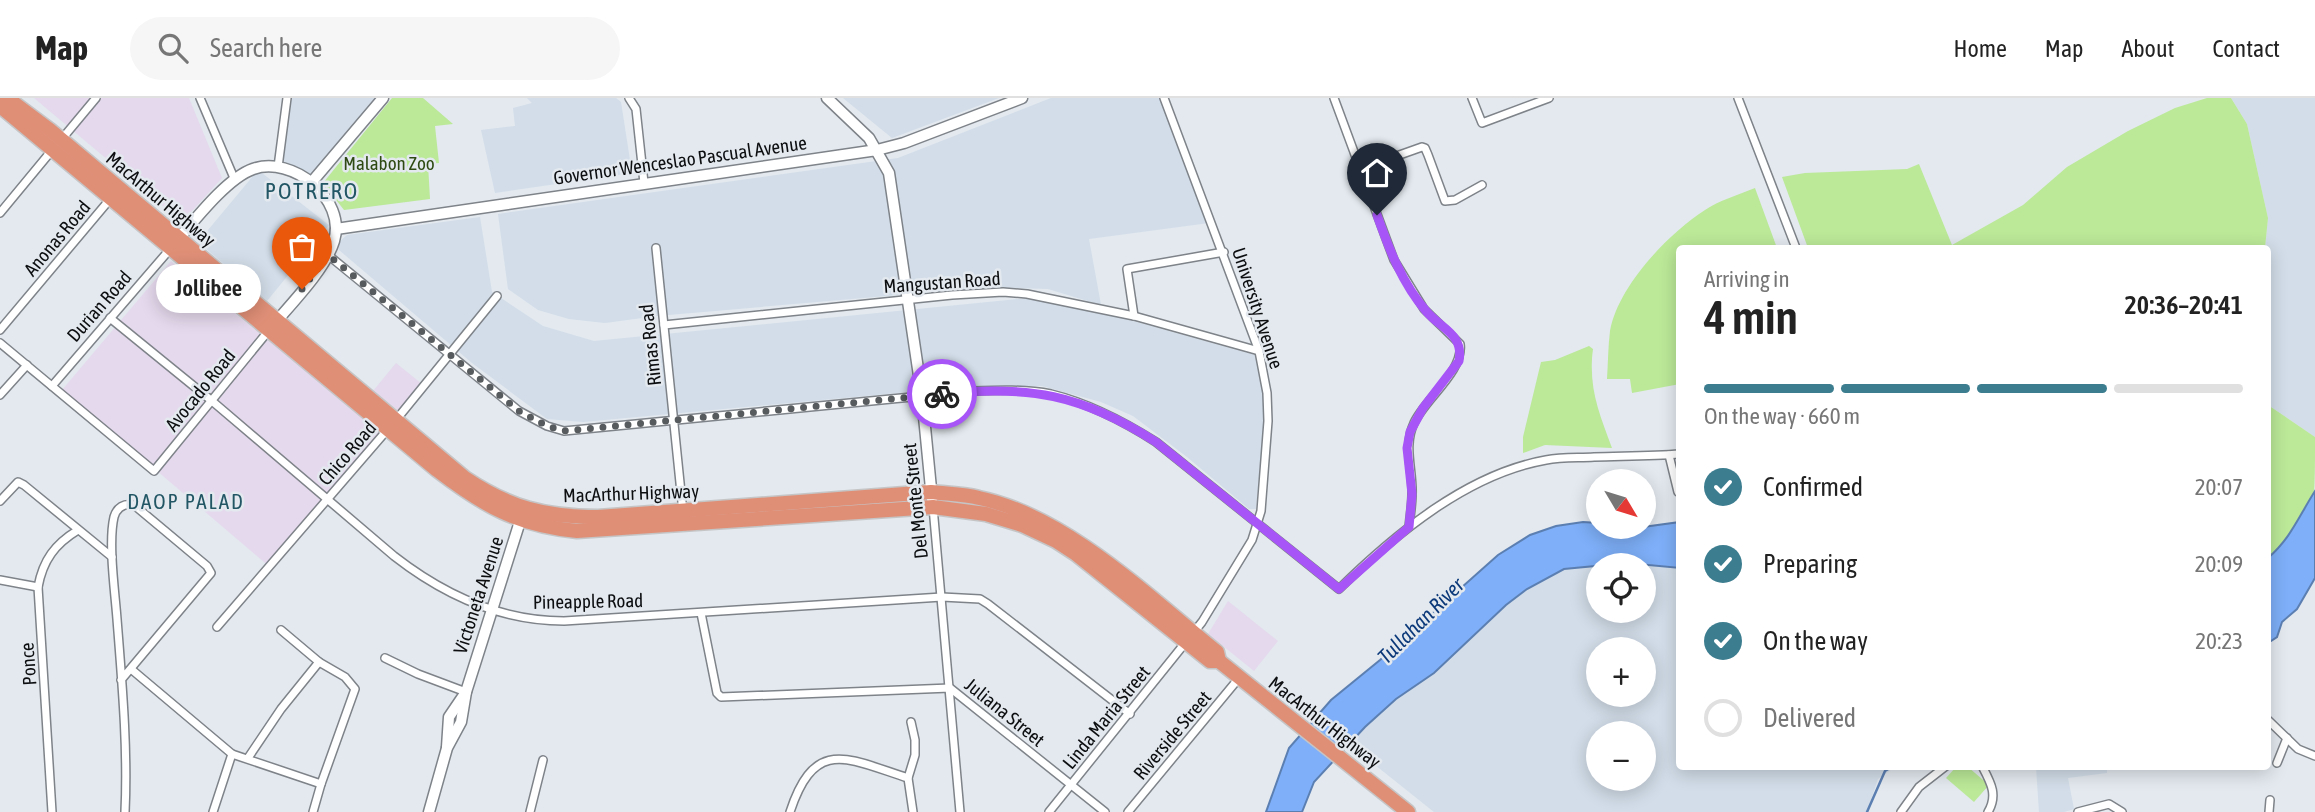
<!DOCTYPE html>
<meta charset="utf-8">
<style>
body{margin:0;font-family:"Asap Condensed",sans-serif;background:#f6f6f6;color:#222;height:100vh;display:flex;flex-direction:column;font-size:26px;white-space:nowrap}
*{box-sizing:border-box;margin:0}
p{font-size:23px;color:#767676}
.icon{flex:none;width:38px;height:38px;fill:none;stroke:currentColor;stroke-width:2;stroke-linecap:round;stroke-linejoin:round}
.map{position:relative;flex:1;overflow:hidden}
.details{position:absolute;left:1676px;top:147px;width:595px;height:525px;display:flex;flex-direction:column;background:#fff;border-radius:7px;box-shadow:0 4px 18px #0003}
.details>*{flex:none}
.needle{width:46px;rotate:128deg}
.buttons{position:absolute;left:1586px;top:371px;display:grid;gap:14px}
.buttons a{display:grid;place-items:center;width:70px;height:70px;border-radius:50%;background:#fff;box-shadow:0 4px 18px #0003;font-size:35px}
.pin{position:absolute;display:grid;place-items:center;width:60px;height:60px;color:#fff;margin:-72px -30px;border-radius:50% 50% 50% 0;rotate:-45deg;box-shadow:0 0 7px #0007}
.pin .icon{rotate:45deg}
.courier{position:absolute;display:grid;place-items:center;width:70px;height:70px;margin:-35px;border:5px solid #a855f7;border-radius:50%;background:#fff;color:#222;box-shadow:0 2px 9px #0007}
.bubble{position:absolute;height:49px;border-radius:24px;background:#fff;box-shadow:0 4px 18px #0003;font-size:23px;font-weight:600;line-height:49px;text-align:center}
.summary em{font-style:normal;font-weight:600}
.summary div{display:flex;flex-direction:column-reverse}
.summary{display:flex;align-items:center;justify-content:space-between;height:119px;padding:0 28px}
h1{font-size:46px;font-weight:600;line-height:52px}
.bar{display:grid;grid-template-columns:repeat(4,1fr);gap:10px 7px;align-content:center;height:84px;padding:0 28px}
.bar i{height:9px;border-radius:5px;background:#e0e0e0}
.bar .selected{background:#3c7d8f}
.bar p{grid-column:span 4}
ol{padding:0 28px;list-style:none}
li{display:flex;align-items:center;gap:21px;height:77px}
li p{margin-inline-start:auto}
li .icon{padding:7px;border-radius:50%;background:#3c7d8f;color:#fff;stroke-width:4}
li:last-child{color:#767676}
li i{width:38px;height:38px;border:4px solid #e0e0e0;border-radius:50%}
header{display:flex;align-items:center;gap:42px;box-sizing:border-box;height:98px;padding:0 35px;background:#fff;border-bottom:2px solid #e0e0e0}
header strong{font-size:33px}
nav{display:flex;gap:38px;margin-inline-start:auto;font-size:24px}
.search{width:490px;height:63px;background:#f6f6f6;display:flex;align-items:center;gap:18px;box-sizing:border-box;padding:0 24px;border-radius:38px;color:#767676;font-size:26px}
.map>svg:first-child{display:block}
.commercial{fill:#e5d9ed}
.built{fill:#d2dde9;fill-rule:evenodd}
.green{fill:#bbe998}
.water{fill:#7eaff8;stroke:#5c7fb2;stroke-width:2}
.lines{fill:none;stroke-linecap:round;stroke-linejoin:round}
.stream{stroke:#5c7fb2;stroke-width:2.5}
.street-casing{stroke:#7e8389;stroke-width:10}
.secondary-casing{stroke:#7e8389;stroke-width:13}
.highway-casing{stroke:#c5c5c6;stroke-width:17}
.street{stroke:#fff;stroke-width:7}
.secondary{stroke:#fff;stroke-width:10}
.highway{stroke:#e08f77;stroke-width:14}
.done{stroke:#575b5e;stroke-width:7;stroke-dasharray:0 12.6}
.route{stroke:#a855f7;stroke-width:9}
.labels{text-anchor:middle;stroke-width:5;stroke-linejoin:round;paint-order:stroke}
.street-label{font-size:19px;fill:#0c0e10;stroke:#e3e9ef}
.park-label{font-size:19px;fill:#2f4b13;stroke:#e3e9ef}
.neighbourhood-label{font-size:21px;letter-spacing:2px;fill:#225665;stroke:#e3e9ef}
.water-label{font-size:21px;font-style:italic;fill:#0c3979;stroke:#e3e9ef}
.quarter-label{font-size:23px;letter-spacing:2px;fill:#225665;stroke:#e3e9ef}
</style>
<header>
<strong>Map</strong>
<div class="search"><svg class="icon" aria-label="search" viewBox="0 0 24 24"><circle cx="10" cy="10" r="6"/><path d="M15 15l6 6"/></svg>Search here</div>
<nav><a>Home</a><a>Map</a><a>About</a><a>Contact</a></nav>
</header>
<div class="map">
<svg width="2315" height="714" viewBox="0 0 2315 714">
<rect width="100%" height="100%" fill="#e3e9ef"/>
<g class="commercial">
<polygon points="34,0 189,0 222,80 182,124"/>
<polygon points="171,163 382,335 271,470 62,292"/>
<polygon points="396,265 422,286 399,313 373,293"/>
<polygon points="1228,503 1278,543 1254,573 1208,536"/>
</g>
<g class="built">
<polygon points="287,0 376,0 312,83 277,66"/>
<polygon points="527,0 616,0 621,4 632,75 495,95 481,32 515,28 513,10 532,5"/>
<polygon points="843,0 999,0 892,40"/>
<polygon points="1051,0 1160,0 1209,125 1089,141 1101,207 1048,191 990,189 657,218 605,225 569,221 538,212 508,191 498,116 898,60"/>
<polygon points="2231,0 2315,0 2315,339 2268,307 2268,150 2265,150 2268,120 2247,26"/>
<polygon points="258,72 329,127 267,203 198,144"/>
<polygon points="480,119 492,194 543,228 594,243 1029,200 1076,207 1255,257 1264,297 1265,313 1256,411 1249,411 1187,359 1133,318 1101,304 1042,288 974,288 583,324 547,321 472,265 339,152 339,144 347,137"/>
<path d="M 1627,465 L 1680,470 L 1680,668 L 1895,669 L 1878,681 L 1867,714 L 1434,714 L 1350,647 L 1365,629 L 1396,601 L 1434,575 L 1506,507 L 1545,479 L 1564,471 L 1598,468 L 1598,513 L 1643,513 L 1643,467 L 1605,467 ZM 1598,551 L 1643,551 L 1643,597 L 1598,597 ZM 1598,635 L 1643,635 L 1643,681 L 1598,681 Z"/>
<polygon points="2036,669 2107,669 2107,675 2068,680 2074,711 2064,714 2039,714"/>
</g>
<g class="green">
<polygon points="392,0 423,0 453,26 435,28 439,65 428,66 430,101 344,112 323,85"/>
<polygon points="2207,0 2231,0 2247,26 2268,120 2265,150 1808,150 1782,79 1805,75 1907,71 1919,66 1952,147 2023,107 2067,69 2128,33 2175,10"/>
<path d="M 1755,90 L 1777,150 L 1680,150 L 1680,286 L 1632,295 L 1630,281 L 1607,281 C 1608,266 1608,249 1610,233 C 1618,188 1668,136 1705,112 C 1720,102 1738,97 1755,90 Z"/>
<path d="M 1589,248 L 1593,251 C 1588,289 1599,315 1612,350 L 1545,347 L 1523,355 L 1523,339 L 1541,264 L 1555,262 Z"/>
<path d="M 2268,307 L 2315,339 C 2315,353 2315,382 2314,394 C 2306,418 2287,443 2268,460 Z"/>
<polygon points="1956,669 1968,669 1989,687 1974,704 1946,680"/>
</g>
<g class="water">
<path d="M 2315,393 L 2315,480 L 2297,511 L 2282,524 L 2277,539 L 2268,545 L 2268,460 C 2291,440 2299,418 2315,393 Z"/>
<polygon points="1583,424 1598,425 1598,429 1643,429 1680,424 1680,470 1627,465 1564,471 1527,491 1506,507 1434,575 1396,601 1365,629 1314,684 1302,714 1266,714 1289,650 1331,602 1380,562 1498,457 1530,437 1556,428"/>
</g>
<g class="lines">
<polyline class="stream" points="1867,714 1885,673 1893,668"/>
<defs>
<g id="street">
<polyline points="200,0 234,80"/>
<polyline points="629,0 636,11 644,85"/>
<path d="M 1334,0 L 1394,162 L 1424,211 L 1460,246 C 1464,273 1425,301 1414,325 C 1403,349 1413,371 1412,396 C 1412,407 1410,418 1409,429"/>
<polyline points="1472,0 1482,25 1549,0"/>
<polyline points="1738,0 1796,150"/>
<polyline points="61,42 96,0"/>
<polyline points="278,69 287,0"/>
<polyline points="1360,71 1422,49 1425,50 1428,57 1445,103 1455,102 1482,87"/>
<polyline points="0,115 53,51"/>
<polyline points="656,150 683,414"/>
<path d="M 328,157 L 519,313 L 547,328 L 564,333 L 973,293 C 999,292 1025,291 1051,296 C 1088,305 1123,323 1156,344 L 1339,491 C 1394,437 1467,376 1546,362 C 1562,359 1578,360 1594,359 C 1623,358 1651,358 1680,356"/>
<polyline points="1134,218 1127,171 1224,154"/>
<path d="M 110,220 L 212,303 L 394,458 C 444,497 500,523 564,523 L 942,499 L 980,501 L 988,506 L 1130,616"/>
<polyline points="664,227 952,197 1003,194 1027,196 1134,218 1259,253"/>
<polyline points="0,232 111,100"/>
<polyline points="0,245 154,373 270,231"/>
<polyline points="52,288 171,150"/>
<polyline points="0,297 27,267"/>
<polyline points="396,322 497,198"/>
<polyline points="1669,357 1678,394"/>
<polyline points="0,403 18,384 24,387 112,459"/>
<polyline points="933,409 960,714"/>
<polyline points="0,482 38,489"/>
<polyline points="701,515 717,595 721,599 950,590 1105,714"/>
<polyline points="217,529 388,331"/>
<polyline points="281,532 319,564 345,579 355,591 321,686 313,714"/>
<polyline points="385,560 418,576 466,594"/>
<polyline points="131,571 232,656"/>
<path d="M 121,582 L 211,475 L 207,468 L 134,407 C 124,405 117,409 114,419 C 108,445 115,494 117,521 C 122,585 128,650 125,714"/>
<polyline points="2268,622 2298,651 2315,658"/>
<polyline points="911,624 915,642 915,657 908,680 913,714"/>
<polyline points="248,660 281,611 319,564"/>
<polyline points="2277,665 2287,640"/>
<path d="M 1982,668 C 1991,685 1998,697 1988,714"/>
<path d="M 52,714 L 38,489 C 43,462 55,446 78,432"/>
<polyline points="213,714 232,656 321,686"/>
<polyline points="530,714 543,662"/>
<path d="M 790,714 C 815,638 848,661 908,680"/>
<polyline points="1049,714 1202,524 1252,442 1261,413 1268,323 1267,295 1259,253 1164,0"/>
<polyline points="1128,714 1239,580"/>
<polyline points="1901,714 1919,689 1946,668"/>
<polyline points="2078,714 2109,706 2122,714"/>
<polyline points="2269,714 2270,702"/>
</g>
<g id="secondary">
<polyline points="827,0 869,40 889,75 922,298 932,401"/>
<polyline points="311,85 383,0"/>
<polyline points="336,131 877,52 904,45 1022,0"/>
<path d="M 175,145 C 194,123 227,80 253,71 C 292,57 347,101 334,143 C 326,170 293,204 274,226"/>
<polyline points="447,649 449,619 466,594"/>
<polyline points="429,714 447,650 461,624 466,594 522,417"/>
</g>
<g id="highway">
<path d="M 7,0 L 50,32 L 465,380 C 510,410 545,419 598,419 L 931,394 C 947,396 964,396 979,400 C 1066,418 1149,499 1217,554 L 1219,563"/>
<path d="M 0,8 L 437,372 C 484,408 517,427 577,433 L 933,409 L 986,416 L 1022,427 L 1056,443 L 1076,456 L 1210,563 L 1219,563 L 1408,714"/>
</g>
</defs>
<use href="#street" class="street-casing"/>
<use href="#secondary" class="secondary-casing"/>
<use href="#highway" class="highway-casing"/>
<use href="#street" class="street"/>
<use href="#secondary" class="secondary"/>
<use href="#highway" class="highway"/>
</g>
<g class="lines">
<polyline class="done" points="302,191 328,157 519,313 547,328 564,333 942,296"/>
<path class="route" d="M 942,296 C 1029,287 1081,296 1156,344 L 1339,491 L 1409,429 L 1412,396 L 1407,350 L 1410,334 L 1423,310 L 1459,263 C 1464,236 1441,231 1426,213 C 1402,185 1389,151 1377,117"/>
</g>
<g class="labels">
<g class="street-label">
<text transform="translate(680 62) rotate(-8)" y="7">Governor Wenceslao Pascual Avenue</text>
<text transform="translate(161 101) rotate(40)" y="7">MacArthur Highway</text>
<text transform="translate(57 140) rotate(-50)" y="7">Anonas Road</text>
<text transform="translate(942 184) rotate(-4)" y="7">Mangustan Road</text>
<text transform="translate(99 208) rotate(-49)" y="7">Durian Road</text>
<text transform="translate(1258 210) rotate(72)" y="7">University Avenue</text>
<text transform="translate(650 247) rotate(-96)" y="7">Rimas Road</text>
<text transform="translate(200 292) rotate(-51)" y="7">Avocado Road</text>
<text transform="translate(347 355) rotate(-49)" y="7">Chico Road</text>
<text transform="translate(631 395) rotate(-2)" y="7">MacArthur Highway</text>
<text transform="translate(915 403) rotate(-96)" y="7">Del Monte Street</text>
<text transform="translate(478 497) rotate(-72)" y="7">Victoneta Avenue</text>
<text transform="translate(588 503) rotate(-1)" y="7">Pineapple Road</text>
<text transform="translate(28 566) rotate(-94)" y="7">Ponce</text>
<text transform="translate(1005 614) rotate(39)" y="7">Juliana Street</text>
<text transform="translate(1106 619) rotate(-51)" y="7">Linda Maria Street</text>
<text transform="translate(1325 624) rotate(38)" y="7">MacArthur Highway</text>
<text transform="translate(1172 637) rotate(-50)" y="7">Riverside Street</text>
</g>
<g class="park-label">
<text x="389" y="72">Malabon Zoo</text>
</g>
<g class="neighbourhood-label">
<text x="186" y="411">DAOP PALAD</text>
</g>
<g class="water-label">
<text transform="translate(1421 523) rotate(-45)" y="7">Tullahan River</text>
</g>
<g class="quarter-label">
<text x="312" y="101">POTRERO</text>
</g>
</g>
</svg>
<div class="buttons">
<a><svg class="needle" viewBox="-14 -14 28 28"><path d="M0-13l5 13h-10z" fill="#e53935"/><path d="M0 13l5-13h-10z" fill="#767676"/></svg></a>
<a><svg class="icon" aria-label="locate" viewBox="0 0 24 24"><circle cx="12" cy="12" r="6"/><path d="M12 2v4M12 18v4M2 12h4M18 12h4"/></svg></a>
<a>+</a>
<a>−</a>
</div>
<div class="pin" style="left:302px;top:191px;background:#ea580c"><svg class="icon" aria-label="bag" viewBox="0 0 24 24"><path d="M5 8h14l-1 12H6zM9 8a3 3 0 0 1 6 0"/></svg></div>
<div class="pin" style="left:1377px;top:117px;background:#1f2937"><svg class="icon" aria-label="home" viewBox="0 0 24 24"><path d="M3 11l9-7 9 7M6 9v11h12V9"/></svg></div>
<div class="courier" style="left:942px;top:296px"><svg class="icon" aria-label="bike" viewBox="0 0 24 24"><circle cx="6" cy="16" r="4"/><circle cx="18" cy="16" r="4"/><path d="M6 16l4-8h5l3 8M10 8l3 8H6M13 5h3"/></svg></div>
<div class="bubble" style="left:156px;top:166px;width:105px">Jollibee</div>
<section class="details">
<div class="summary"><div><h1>4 min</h1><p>Arriving in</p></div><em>20:36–20:41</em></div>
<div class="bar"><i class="selected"></i><i class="selected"></i><i class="selected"></i><i></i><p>On the way · 660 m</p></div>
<ol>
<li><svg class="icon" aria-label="check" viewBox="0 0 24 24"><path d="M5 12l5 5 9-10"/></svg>Confirmed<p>20:07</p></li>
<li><svg class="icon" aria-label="check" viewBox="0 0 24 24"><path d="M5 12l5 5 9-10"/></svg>Preparing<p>20:09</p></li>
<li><svg class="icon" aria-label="check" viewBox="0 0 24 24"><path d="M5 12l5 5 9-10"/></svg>On the way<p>20:23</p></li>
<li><i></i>Delivered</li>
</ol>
</section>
</div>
